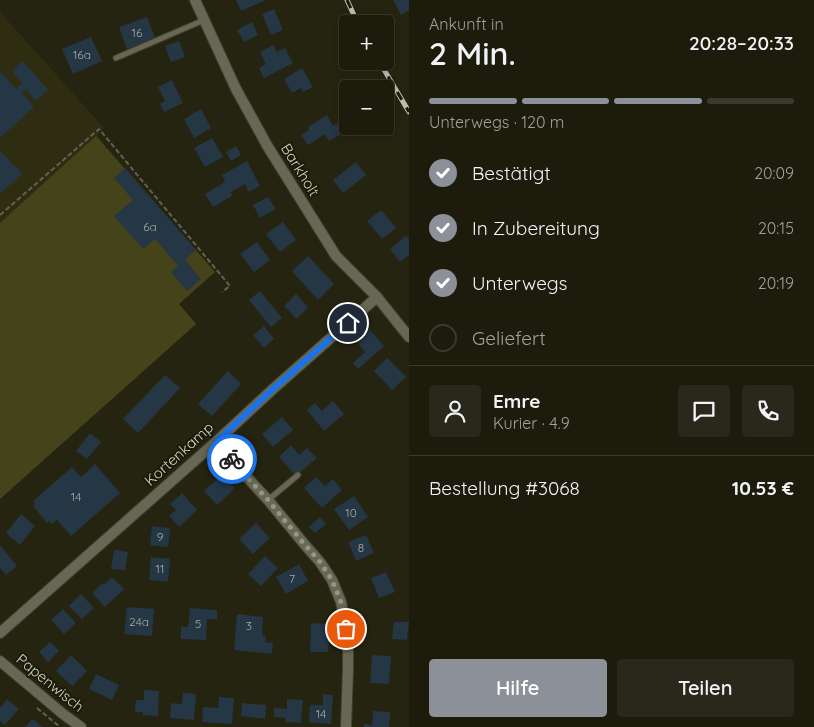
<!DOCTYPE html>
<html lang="de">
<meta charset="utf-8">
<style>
body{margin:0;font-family:Quicksand,sans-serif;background:#29281a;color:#f1f3f6;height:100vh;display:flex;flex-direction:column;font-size:19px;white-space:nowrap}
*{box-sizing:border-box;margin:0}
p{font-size:16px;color:#a0a19d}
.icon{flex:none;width:28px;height:28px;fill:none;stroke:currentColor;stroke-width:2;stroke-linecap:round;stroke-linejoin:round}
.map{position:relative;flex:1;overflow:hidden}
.panel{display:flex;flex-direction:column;background:#1c1b0c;width:405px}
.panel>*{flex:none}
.fabs{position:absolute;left:339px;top:15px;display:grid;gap:10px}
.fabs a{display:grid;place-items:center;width:55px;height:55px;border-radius:5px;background:#1c1b0c;box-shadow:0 2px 8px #0003,0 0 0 1px #3a392d;font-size:25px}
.pin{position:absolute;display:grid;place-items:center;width:42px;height:42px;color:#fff;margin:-21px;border:2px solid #fff;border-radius:50%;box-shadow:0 1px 5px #0007}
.courier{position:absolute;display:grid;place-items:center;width:50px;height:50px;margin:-25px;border:4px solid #1a73e8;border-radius:50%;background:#fff;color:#222;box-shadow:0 1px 6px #0007}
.overview em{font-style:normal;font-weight:600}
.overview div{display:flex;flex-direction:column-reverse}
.overview{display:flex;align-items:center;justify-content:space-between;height:85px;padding:0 20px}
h1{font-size:32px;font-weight:600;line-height:38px}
.bar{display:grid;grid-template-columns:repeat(4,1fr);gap:8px 5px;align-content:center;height:60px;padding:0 20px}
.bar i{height:6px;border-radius:4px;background:#3a392d}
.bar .active{background:#8c9099}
.bar p{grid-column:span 4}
.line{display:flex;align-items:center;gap:12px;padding:0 20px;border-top:1px solid #3a392d}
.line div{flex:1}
.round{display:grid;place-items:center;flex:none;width:52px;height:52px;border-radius:5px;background:#29281a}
ol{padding:0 20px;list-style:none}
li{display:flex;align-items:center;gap:15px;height:55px}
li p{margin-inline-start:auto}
li .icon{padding:5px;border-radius:50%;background:#8c9099;color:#fff;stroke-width:4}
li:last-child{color:#a0a19d}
li i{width:28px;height:28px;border:2px solid #3a392d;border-radius:50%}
.action{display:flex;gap:10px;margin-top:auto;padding:10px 20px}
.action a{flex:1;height:58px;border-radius:5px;background:#8c9099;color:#fff;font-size:20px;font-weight:600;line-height:58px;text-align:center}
.action a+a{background:#29281a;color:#f1f3f6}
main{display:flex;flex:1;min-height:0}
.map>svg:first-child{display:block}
.built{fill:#2e2d12}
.garden{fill:#45431a}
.building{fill:#253644}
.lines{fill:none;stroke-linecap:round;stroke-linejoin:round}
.service-casing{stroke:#41402d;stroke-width:7}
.minor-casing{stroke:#41402d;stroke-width:12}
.path{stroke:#626150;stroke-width:2;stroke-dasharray:5 2.5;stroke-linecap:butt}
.service{stroke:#676755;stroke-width:5}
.minor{stroke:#676755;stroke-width:10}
.rail-casing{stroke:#bdbcaf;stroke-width:5}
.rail{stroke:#1b1b07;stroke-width:3;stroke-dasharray:9;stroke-linecap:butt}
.done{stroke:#969686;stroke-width:5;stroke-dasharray:0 9}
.route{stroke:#1a73e8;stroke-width:6}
.labels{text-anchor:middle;stroke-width:4;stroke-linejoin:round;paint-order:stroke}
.number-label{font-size:12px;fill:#a8aca6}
.street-label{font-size:15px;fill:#d3d3c6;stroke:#1b1b07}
</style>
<main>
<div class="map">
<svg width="409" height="727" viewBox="0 0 409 727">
<rect width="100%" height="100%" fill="#252410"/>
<polygon class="built" points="0,12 104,128 97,136 215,272 179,304 196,324 0,499"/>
<polygon class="garden" points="96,136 215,272 179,304 196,324 0,499 0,223"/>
<g class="building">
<polygon points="236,0 266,0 241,11"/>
<polygon points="393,0 409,0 409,10 401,15"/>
<polygon points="274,9 283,30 271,35 262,14"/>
<polygon points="147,17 155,38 127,49 119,27"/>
<polygon points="252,22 258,35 244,42 237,30"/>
<polygon points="91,37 102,61 73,74 62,49"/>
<polygon points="179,41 185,57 171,62 165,46"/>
<polygon points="273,45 277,52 285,48 293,63 264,78 259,68 266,64 260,52"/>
<polygon points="23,61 48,90 36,101 26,89 22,93 34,107 0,138 0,71 16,89 22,83 12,71"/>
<polygon points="302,68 313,87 303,92 301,88 292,93 284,79"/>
<polygon points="172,80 183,103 164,112 160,104 165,101 158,87"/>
<polygon points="201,109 211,128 194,138 184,119"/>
<polygon points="327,115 333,126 344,119 349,129 329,141 325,134 308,145 301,135 309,130 308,127"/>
<polygon points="212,138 223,157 205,167 194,148"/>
<polygon points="236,146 241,155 231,161 226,152"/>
<polygon points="0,150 22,174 0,194"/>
<polygon points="247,161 260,186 249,192 245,184 231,192 232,196 213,207 205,194 225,182 222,175"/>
<polygon points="356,162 366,175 343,193 333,180"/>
<polygon points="125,168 196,250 185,260 201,279 187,291 171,272 178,266 155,239 143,249 114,216 133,200 114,178"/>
<polygon points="268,197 276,209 260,218 253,205"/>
<polygon points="381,210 396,228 382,239 367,221"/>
<polygon points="283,222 296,240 280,252 266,234"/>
<polygon points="406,236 409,239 409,255 400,262 390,249"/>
<polygon points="257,242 270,260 254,272 240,254"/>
<polygon points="308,256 334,284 318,300 292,271"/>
<polygon points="260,291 282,318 271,327 249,300"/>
<polygon points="296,294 308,307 297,319 284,306"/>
<polygon points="264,326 274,339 264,348 253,335"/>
<polygon points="369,329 384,346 358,369 353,363 365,352 356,341"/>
<polygon points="387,358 406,377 392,390 374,371"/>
<polygon points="228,371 241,384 212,416 198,404"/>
<polygon points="165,375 180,388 138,433 123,419"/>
<polygon points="333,401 344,414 324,431 307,410 315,403 322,411"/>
<polygon points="282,417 293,430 273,447 262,434"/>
<polygon points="90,433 101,442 87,459 76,451"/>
<polygon points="291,445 299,455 307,448 317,458 296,476 279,457"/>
<polygon points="95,464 120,493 71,536 57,520 52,524 49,521 47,523 33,506 35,504 33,501 72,467 81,477"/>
<polygon points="222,474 235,488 217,505 204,491"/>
<polygon points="316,477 325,486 333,479 342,490 322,508 304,488"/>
<polygon points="182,493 197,510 179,527 169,516 176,510 170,504"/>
<polygon points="354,496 368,517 349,530 334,509"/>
<polygon points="21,514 35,526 20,545 6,533"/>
<polygon points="320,517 326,524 315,533 309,527"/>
<polygon points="256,523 270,538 253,554 239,539"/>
<polygon points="152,526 170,528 168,547 150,545"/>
<polygon points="366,535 374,553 356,561 348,542"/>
<polygon points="0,545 17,566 6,575 0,568"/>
<polygon points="114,550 128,552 125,570 111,569"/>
<polygon points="265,556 278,568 261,586 248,574"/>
<polygon points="151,557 170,559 168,582 149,580"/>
<polygon points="299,564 308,581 286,594 276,577"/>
<polygon points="386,572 395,592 379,598 371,578"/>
<polygon points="112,577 124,589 105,607 92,593 102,583 104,585"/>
<polygon points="81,594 94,608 82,619 69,606"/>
<polygon points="127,607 154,609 152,636 124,634"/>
<polygon points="190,608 217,610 217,619 207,619 206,640 181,639 181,627 188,627"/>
<polygon points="63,609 76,623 64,634 51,620"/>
<polygon points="237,614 263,617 262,635 266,636 265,642 273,643 272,654 234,650"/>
<polygon points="394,622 409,622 407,640 392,639"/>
<polygon points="311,623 330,624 328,652 310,652"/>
<polygon points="50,642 59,651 48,662 39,652"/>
<polygon points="71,655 87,671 72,686 56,671"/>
<polygon points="372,655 391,656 389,684 370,683"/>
<polygon points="96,674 119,685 112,700 89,689"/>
<polygon points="144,690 159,691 158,716 143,715 143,712 135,712 136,700 144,700"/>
<polygon points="183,693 196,694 194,720 170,718 171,703 182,704"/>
<polygon points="323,694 333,695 331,724 309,722 310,705 323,705"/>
<polygon points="219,697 234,698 232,724 202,722 203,707 218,708"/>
<polygon points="7,699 19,709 5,725 0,721 0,708"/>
<polygon points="287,699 303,700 301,723 285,722 286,718 274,717 274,708 287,709"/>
<polygon points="242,703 266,705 265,719 241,716"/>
<polygon points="373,711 390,712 389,727 364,727 364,724 372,725"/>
<polygon points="33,719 42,727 25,727"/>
</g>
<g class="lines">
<defs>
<g id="service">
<polyline points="116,58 204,20"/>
<polyline points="268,500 298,475"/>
</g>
<g id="minor">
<polyline points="195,0 236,89 268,147 336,256 377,297 409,337"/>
<polyline points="217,441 245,475 268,500 305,545 320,562 332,580 341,602 346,629 348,645 348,670 346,727"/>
<polyline points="0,633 217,441 273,389 377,297"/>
<polyline points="0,661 63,714 81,727"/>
</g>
</defs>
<use href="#service" class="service-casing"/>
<use href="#minor" class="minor-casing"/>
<g class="path">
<polyline points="0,215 99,129 230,286 222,292"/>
<polyline points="37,708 60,727"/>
</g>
<use href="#service" class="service"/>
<use href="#minor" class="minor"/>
<defs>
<g id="rail">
<polyline points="347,0 358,24"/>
<polyline points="379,61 409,112"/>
</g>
</defs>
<use href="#rail" class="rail-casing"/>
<use href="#rail" class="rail"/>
</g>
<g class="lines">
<polyline class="done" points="232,459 245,475 268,500 305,545 320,562 332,580 341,602 346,629"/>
<polyline class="route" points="232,459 217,441 273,389 348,323"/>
</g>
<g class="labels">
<g class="number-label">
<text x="137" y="37">16</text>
<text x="82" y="59">16a</text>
<text x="150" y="231">6a</text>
<text x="76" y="501">14</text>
<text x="351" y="517">10</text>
<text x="160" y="541">9</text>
<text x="361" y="552">8</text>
<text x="160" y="573">11</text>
<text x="292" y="583">7</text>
<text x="139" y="626">24a</text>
<text x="198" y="628">5</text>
<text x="249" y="630">3</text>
<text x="321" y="718">14</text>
</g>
<g class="street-label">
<text transform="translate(300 170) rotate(58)" y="5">Barkholt</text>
<text transform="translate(179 454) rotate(-42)" y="5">Kortenkamp</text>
<text transform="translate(50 683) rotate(39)" y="5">Papenwisch</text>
</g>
</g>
</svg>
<div class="fabs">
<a>+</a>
<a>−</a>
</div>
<div class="pin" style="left:346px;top:629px;background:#ea580c"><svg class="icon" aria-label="bag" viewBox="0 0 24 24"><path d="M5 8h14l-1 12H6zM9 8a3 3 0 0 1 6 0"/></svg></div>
<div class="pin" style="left:348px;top:323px;background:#1f2937"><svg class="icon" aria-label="home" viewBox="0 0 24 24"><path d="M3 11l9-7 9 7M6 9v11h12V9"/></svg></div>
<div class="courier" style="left:232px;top:459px"><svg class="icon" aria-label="bike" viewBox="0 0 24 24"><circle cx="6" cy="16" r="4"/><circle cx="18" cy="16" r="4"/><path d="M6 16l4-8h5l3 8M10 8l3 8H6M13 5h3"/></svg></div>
</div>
<section class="panel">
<div class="overview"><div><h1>2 Min.</h1><p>Ankunft in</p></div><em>20:28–20:33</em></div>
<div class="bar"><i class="active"></i><i class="active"></i><i class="active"></i><i></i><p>Unterwegs · 120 m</p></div>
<ol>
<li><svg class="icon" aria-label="check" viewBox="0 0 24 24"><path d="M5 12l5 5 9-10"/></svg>Bestätigt<p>20:09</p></li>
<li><svg class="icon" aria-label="check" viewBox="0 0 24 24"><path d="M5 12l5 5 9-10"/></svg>In Zubereitung<p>20:15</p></li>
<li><svg class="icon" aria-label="check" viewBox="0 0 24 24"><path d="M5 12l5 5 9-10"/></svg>Unterwegs<p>20:19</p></li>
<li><i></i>Geliefert</li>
</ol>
<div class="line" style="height:90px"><a class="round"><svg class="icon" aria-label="person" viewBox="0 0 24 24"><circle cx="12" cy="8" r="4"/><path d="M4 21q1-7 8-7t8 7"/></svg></a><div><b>Emre</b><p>Kurier · 4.9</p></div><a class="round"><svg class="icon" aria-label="chat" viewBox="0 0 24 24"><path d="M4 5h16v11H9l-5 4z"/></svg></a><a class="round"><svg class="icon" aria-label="phone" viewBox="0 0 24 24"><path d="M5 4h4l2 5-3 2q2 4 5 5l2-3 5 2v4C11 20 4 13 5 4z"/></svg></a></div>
<div class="line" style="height:65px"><div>Bestellung #3068</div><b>10.53 €</b></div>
<div class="action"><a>Hilfe</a><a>Teilen</a></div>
</section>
</main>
